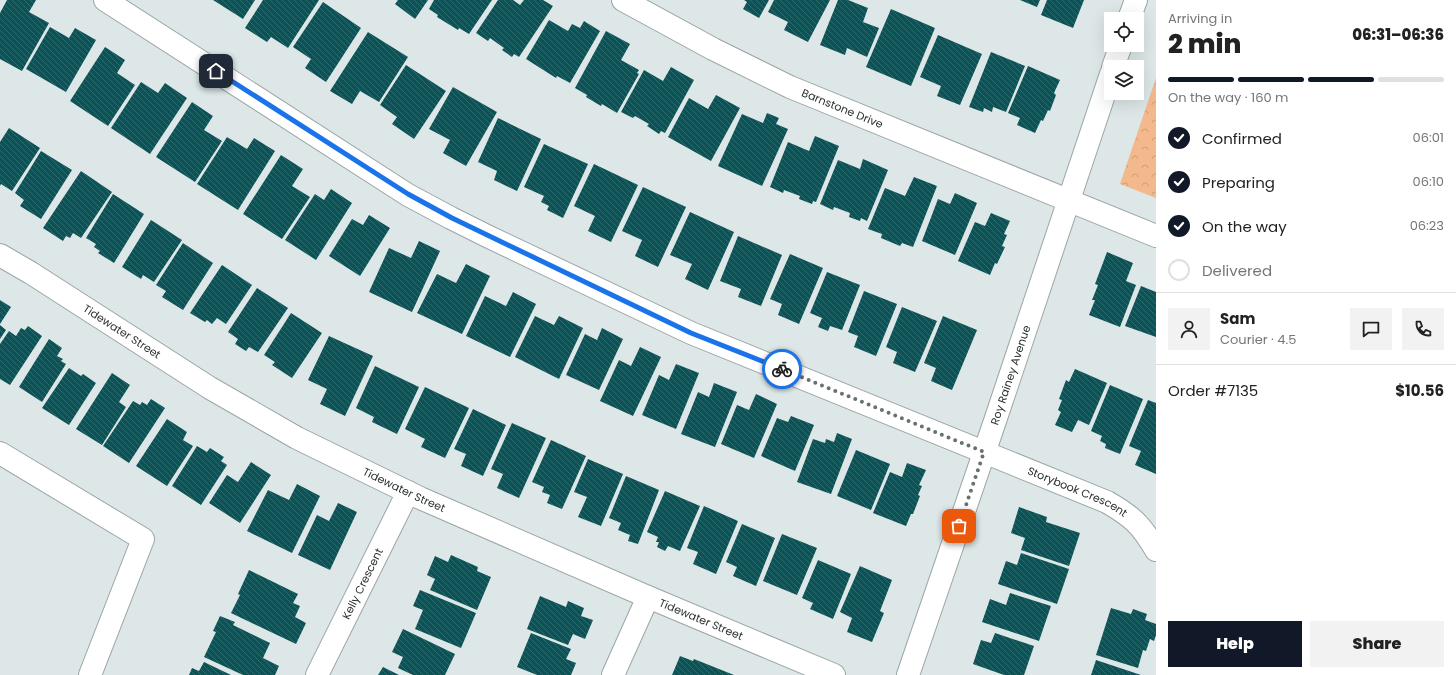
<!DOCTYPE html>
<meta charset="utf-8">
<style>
body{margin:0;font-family:Poppins,sans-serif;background:#f2f2f2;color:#222;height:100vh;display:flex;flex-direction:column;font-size:15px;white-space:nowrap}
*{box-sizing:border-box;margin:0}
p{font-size:13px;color:#767676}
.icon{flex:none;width:22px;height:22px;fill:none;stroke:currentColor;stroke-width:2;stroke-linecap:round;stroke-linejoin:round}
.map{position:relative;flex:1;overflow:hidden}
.details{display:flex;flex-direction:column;background:#fff;width:300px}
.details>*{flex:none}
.buttons{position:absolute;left:1104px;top:12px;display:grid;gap:8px}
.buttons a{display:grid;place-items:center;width:40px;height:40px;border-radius:0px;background:#fff;box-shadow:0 4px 16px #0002;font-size:20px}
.pin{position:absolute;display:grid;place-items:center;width:34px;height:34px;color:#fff;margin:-17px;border-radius:8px;box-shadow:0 2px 6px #0006}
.courier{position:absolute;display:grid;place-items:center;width:40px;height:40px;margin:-20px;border:3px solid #1a73e8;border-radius:50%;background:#fff;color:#222;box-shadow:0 1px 5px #0007}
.head em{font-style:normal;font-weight:800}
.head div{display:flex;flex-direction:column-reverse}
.head{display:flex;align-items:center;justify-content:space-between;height:68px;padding:0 12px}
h1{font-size:26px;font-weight:800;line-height:30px}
.bar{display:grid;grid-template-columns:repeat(4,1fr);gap:6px 4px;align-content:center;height:48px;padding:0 12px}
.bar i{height:5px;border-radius:3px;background:#e0e0e0}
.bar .selected{background:#111827}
.bar p{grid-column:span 4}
.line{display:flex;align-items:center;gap:10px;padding:0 12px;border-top:1px solid #e0e0e0}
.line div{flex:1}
.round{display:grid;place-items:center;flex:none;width:42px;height:42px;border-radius:0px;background:#f2f2f2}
ol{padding:0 12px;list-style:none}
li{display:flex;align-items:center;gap:12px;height:44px}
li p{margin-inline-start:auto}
li .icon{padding:4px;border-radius:50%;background:#111827;color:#fff;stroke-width:4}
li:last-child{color:#767676}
li i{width:22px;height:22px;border:2px solid #e0e0e0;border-radius:50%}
.button{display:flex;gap:8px;margin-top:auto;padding:8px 12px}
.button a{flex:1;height:46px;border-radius:0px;background:#111827;color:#fff;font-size:16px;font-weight:800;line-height:46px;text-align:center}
.button a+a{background:#f2f2f2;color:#222}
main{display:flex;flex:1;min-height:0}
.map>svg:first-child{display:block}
.park{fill:url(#park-crowns)}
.building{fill:url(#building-back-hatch)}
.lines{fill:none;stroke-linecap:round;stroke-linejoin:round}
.minor-casing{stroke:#9ca5a5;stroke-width:24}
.minor{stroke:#fff;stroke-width:22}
.done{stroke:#6a7070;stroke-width:4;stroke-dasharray:0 7.2}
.route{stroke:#1a73e8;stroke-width:5}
.labels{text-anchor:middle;stroke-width:4;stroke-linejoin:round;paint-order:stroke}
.street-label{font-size:11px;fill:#2c3030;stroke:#dde7e7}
</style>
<main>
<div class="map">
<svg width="1156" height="675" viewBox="0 0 1156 675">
<defs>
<pattern id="park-crowns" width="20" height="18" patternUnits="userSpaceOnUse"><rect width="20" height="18" fill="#f3b88c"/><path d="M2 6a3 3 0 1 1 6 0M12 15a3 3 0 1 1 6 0" fill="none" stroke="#d09e79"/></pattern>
<pattern id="building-back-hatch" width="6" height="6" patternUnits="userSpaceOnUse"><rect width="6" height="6" fill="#0b5357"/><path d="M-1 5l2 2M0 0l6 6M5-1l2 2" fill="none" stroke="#2f696c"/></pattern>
</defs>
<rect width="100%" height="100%" fill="#dde7e7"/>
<polygon class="park" points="1156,78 1156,198 1120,184"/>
<g class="building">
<polygon points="7,0 36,0 29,12 49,23 22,71 0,59 0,13"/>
<polygon points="213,0 255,0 243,19"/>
<polygon points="263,0 319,0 288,48 271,37 267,42 245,28"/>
<polygon points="398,0 428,0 415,19 395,4"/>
<polygon points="434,0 492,0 469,34 459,28 458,30 437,17 438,15 429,9"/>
<polygon points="498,0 513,0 520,5 524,0 543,0 553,6 519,57 514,54 512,57 502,50 504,48 490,38 488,41 476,33"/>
<polygon points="744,0 769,0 759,18 743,9 747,2"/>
<polygon points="774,0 830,0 808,42 784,30 788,22 768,12"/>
<polygon points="838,0 848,0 868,8 863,22 879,28 867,57 847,48 845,55 820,45"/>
<polygon points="1020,0 1040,0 1037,7"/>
<polygon points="1047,0 1084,0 1073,28 1041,15"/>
<polygon points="323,2 361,28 326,82 305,68 311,59 293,47"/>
<polygon points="891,9 935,28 911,86 866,67"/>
<polygon points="549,20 568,31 572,24 580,28 584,21 600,31 570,83 557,76 556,78 526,59"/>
<polygon points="50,27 69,38 75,28 96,40 66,92 26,69"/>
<polygon points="606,31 630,44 621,60 639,70 637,73 639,74 617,113 602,104 601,106 586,97 587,95 575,88"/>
<polygon points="368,32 408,57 379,102 360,91 352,104 330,91"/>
<polygon points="938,35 982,54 960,105 937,96 941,86 920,77"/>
<polygon points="105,47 125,60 117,73 135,85 108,126 70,101"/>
<polygon points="991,52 1025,66 1006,112 993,107 992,112 984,108 983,112 969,107"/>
<polygon points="406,65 446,91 414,139 392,124 397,117 380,105"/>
<polygon points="1028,66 1060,80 1054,93 1056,95 1050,111 1048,110 1043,121 1041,120 1035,133 1017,125 1020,118 1008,113"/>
<polygon points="671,67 694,80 665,133 661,131 659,134 647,126 649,124 635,116 633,118 621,112 644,70 663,81"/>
<polygon points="141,82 158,93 165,83 187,98 150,154 111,128"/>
<polygon points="453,87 497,112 466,166 443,153 450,140 429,129"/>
<polygon points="716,95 740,108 711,161 668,137 689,98 708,109"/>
<polygon points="192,102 213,116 204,130 222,141 195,182 156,157"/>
<polygon points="767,113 779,118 776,124 788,129 762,186 718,166 742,114 763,123"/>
<polygon points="498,118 541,139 517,191 494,180 497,171 478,162"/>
<polygon points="9,128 40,148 12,191 1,184 0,186 0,142"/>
<polygon points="815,136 839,146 816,202 813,201 812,204 799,199 800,196 784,190 783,193 770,187 788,142 809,151"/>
<polygon points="227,137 247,149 254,138 275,151 238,210 197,184"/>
<polygon points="544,144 588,164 563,218 547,210 549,206 541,202 544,196 524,187"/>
<polygon points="41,151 72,170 41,219 20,206 24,200 15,193"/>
<polygon points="281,155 303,169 292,186 310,197 282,239 243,214"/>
<polygon points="863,159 888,170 867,221 861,218 860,221 849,217 850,213 834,207 833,210 820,204 838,160 860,169"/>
<polygon points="594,164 638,185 611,242 588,231 595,216 574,206"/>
<polygon points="81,171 112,192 81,238 73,233 70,238 66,236 63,241 43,228"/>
<polygon points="914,177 937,186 913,247 902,243 900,246 881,238 882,234 868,229 885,188 905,196"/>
<polygon points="643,187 686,207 658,267 635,256 642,240 622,231"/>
<polygon points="331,189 352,203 316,260 285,240 315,194 324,200"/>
<polygon points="955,193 977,203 955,255 922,241 938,199 950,204"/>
<polygon points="113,194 144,214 114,263 98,253 100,251 94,247 96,244 86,238"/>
<polygon points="690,212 734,232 708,290 685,279 692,264 670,255"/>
<polygon points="991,213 1010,221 1004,234 1007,235 1002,246 1005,247 997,264 995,263 990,275 958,261 975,222 985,226"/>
<polygon points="369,215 390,228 360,276 329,256 352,219 363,225"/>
<polygon points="151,220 182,240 154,282 143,275 141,279 122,267"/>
<polygon points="738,236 782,255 761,306 738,297 741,289 720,281"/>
<polygon points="419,241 440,251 412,312 369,292 389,248 411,258"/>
<polygon points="183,243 213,263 183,310 162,297 166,291 156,285"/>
<polygon points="1107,252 1133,263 1126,281 1136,285 1120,327 1089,315 1095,300 1092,300 1098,285 1095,284"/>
<polygon points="790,254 823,268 799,324 778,315 782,304 770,299"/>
<polygon points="466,264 490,276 462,334 417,313 437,274 456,283"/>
<polygon points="222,265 252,285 226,324 217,318 212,324 207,320 205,322 190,313"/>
<polygon points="827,272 860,285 842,330 830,326 828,331 818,327 822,318 810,313"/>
<polygon points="1141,286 1156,292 1156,337 1125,326"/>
<polygon points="257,288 288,308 258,352 249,347 246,351 235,344 238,339 228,332"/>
<polygon points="864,291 897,304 876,356 854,347 858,336 848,332"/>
<polygon points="513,292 536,304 510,357 466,336 485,296 506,306"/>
<polygon points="0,300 11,307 0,324"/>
<polygon points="902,307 937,321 915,372 893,363 897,352 886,347"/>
<polygon points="291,313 322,333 292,378 272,365 275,362 264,355"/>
<polygon points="535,316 554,325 559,316 583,328 559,379 515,357"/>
<polygon points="943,316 977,330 952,390 931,381 936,368 924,363"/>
<polygon points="0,325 6,330 0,339"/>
<polygon points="28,326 42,336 10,385 0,379 0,344 9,331 16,336 21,328 25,330"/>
<polygon points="602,328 623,339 599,390 566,375 585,334 597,340"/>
<polygon points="329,336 373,356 345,416 320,404 327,389 308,380"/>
<polygon points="49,339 62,348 57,356 63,359 61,361 66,364 42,402 19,387"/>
<polygon points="640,347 661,357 633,416 600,401 619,360 631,366"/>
<polygon points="676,364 699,373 676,429 642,415 659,375 669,380"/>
<polygon points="375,366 419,387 397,434 372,422 374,417 356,408"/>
<polygon points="69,368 81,376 83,374 96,383 69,425 42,408"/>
<polygon points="1075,369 1107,383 1089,425 1078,420 1072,432 1055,425 1061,412 1058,410 1062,400 1059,399 1066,380 1069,382"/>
<polygon points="112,373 130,385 119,402 126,407 102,445 76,429"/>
<polygon points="714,383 737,392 715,447 681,434 698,392 709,397"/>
<polygon points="1110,385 1143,399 1120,454 1105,448 1106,444 1100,441 1102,436 1091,431"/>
<polygon points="425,387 469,408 445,458 421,447 425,439 405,429"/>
<polygon points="756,394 777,404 754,458 721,444 737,405 749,410"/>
<polygon points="151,399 165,408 129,463 103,446 133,401 140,405 142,402 147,405"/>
<polygon points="1148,400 1156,403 1156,474 1135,465 1141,451 1129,446"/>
<polygon points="473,409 506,425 483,476 461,466 466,454 454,449"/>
<polygon points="791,416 814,425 795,471 761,456 777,418 788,422"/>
<polygon points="167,419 187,432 183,440 193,446 167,486 136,466"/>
<polygon points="512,423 546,438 519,498 497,488 503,474 491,469"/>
<polygon points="837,433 852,439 831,494 797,482 813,439 825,443 826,439 834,442"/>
<polygon points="551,440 586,456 562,509 547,503 550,495 542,492 544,487 532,482"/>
<polygon points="197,446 207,452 210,448 224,457 221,461 227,465 201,505 172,486"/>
<polygon points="856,450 890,464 871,510 837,496"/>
<polygon points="588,459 623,474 601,526 578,517 587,497 574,492"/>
<polygon points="251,462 271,475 240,523 209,503 227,475 238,482"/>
<polygon points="907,463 926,470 919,485 922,486 918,495 920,496 913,514 911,514 906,526 873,513 890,472 902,477"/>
<polygon points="626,476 659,490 638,544 628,541 630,535 618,530 621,523 609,518"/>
<polygon points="297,484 320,496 292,553 247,531 268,490 289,500"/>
<polygon points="665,491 700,506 680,551 668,546 665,551 657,547 659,542 656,542 658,537 647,532"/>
<polygon points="338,503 357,512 330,570 298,555 317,515 329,521"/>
<polygon points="704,506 738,521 716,574 693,564 698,552 687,548"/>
<polygon points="1019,507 1047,517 1046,522 1080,533 1069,566 1021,550 1025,538 1011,533"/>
<polygon points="742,524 775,538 756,586 733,576 737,567 726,562"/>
<polygon points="782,534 817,548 797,595 763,581"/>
<polygon points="1021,553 1069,569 1057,604 998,584 1006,561 1017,565"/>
<polygon points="451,555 478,567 477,571 491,577 477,610 430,590 435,579 427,575 435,556 448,562"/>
<polygon points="818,560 851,574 833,619 810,609 813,603 802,598"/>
<polygon points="860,566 892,580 880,611 884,613 872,642 847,632 852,618 840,612"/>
<polygon points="249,570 298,594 293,603 300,606 295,617 306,623 296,644 231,613 240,595 238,594"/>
<polygon points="420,590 476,613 461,648 415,629 423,610 413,606"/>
<polygon points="1010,593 1051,606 1039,641 982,622 990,599 1006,605"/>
<polygon points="540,596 566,607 568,601 584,608 581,616 593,620 585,639 573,634 568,645 527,629"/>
<polygon points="1111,608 1131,614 1133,609 1147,614 1145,620 1156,624 1156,635 1154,641 1150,639 1146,651 1143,650 1138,668 1096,655"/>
<polygon points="220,616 235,622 233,625 270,643 263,658 279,666 275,675 243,675 204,657 216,632 213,631"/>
<polygon points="403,629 455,654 445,675 413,675 398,668 403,657 392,652"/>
<polygon points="531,633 571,649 566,659 576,663 571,675 537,675 517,667"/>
<polygon points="995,633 1034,646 1024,675 1004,675 973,664 981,640 991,643"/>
<polygon points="680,656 693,661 694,659 734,675 672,675"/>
<polygon points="1096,660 1141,675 1091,675"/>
<polygon points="204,662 231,675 189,675 192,668 199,671"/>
<polygon points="383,667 399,675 378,675"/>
</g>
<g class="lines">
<defs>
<g id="minor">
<path id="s1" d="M 105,0 L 408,195 L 451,218 L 487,236 L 691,333 L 1107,502 C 1133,517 1141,525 1156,550"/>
<path id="s2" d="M 623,0 L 713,49 L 790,87 L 1156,236"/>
<polyline points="1129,19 1136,0"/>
<polyline points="1113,67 1121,45"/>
<path id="s3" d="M 0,255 L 31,273 L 210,388 L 297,438 L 420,498 L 648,597 L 834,675"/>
<polyline points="0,453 143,539 90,675"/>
<path id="s4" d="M 317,675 L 408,492"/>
<polyline points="613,675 648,597"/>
<path id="s5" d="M 908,675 L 995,421 L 1111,74"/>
</g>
</defs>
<use href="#minor" class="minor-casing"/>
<use href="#minor" class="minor"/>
</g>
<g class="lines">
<polyline class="done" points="782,369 984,452 959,526"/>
<polyline class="route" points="216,71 408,194 452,218 691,333 782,369"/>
</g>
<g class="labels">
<g class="street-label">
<text dy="4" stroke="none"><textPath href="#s2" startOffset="245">Barnstone Drive</textPath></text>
<text dy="4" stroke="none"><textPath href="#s3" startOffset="144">Tidewater Street</textPath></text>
<text dy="4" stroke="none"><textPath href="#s5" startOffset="317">Roy Rainey Avenue</textPath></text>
<text dy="4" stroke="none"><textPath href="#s3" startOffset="468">Tidewater Street</textPath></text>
<text dy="4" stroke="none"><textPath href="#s1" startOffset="1093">Storybook Crescent</textPath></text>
<text dy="4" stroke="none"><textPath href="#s4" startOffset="102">Kelly Crescent</textPath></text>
<text dy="4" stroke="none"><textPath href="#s3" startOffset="792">Tidewater Street</textPath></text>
</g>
</g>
</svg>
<div class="buttons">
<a><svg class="icon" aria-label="locate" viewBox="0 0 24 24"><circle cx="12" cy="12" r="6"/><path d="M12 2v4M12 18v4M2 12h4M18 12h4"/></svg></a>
<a><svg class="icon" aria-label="layers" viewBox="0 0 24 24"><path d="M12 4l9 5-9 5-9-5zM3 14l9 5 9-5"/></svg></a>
</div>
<div class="pin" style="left:959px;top:526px;background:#ea580c"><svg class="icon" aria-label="bag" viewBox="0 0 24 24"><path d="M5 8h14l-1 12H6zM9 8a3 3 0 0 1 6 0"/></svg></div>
<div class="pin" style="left:216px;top:71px;background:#1f2937"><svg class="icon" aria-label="home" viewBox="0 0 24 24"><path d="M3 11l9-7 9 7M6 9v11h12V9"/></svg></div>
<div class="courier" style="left:782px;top:369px"><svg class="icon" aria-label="bike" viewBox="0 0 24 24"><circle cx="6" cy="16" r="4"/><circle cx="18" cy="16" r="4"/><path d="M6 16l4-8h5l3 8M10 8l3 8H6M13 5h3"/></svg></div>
</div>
<section class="details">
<div class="head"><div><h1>2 min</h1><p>Arriving in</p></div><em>06:31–06:36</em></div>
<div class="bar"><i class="selected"></i><i class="selected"></i><i class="selected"></i><i></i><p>On the way · 160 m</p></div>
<ol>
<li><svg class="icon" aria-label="check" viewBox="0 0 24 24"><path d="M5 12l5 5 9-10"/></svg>Confirmed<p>06:01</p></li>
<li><svg class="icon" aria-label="check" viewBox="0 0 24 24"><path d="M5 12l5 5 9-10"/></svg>Preparing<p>06:10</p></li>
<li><svg class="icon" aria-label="check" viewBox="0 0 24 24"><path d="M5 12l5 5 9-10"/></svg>On the way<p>06:23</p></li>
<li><i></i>Delivered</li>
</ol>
<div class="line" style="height:72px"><a class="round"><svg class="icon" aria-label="person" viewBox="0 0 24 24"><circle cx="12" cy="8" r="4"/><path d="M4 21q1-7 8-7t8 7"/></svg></a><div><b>Sam</b><p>Courier · 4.5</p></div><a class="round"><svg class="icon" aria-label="chat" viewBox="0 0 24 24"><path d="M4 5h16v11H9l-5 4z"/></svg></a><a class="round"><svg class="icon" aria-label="phone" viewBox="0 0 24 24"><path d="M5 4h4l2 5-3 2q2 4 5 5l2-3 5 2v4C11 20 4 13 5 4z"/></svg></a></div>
<div class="line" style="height:52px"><div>Order #7135</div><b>$10.56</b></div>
<div class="button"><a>Help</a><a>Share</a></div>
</section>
</main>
